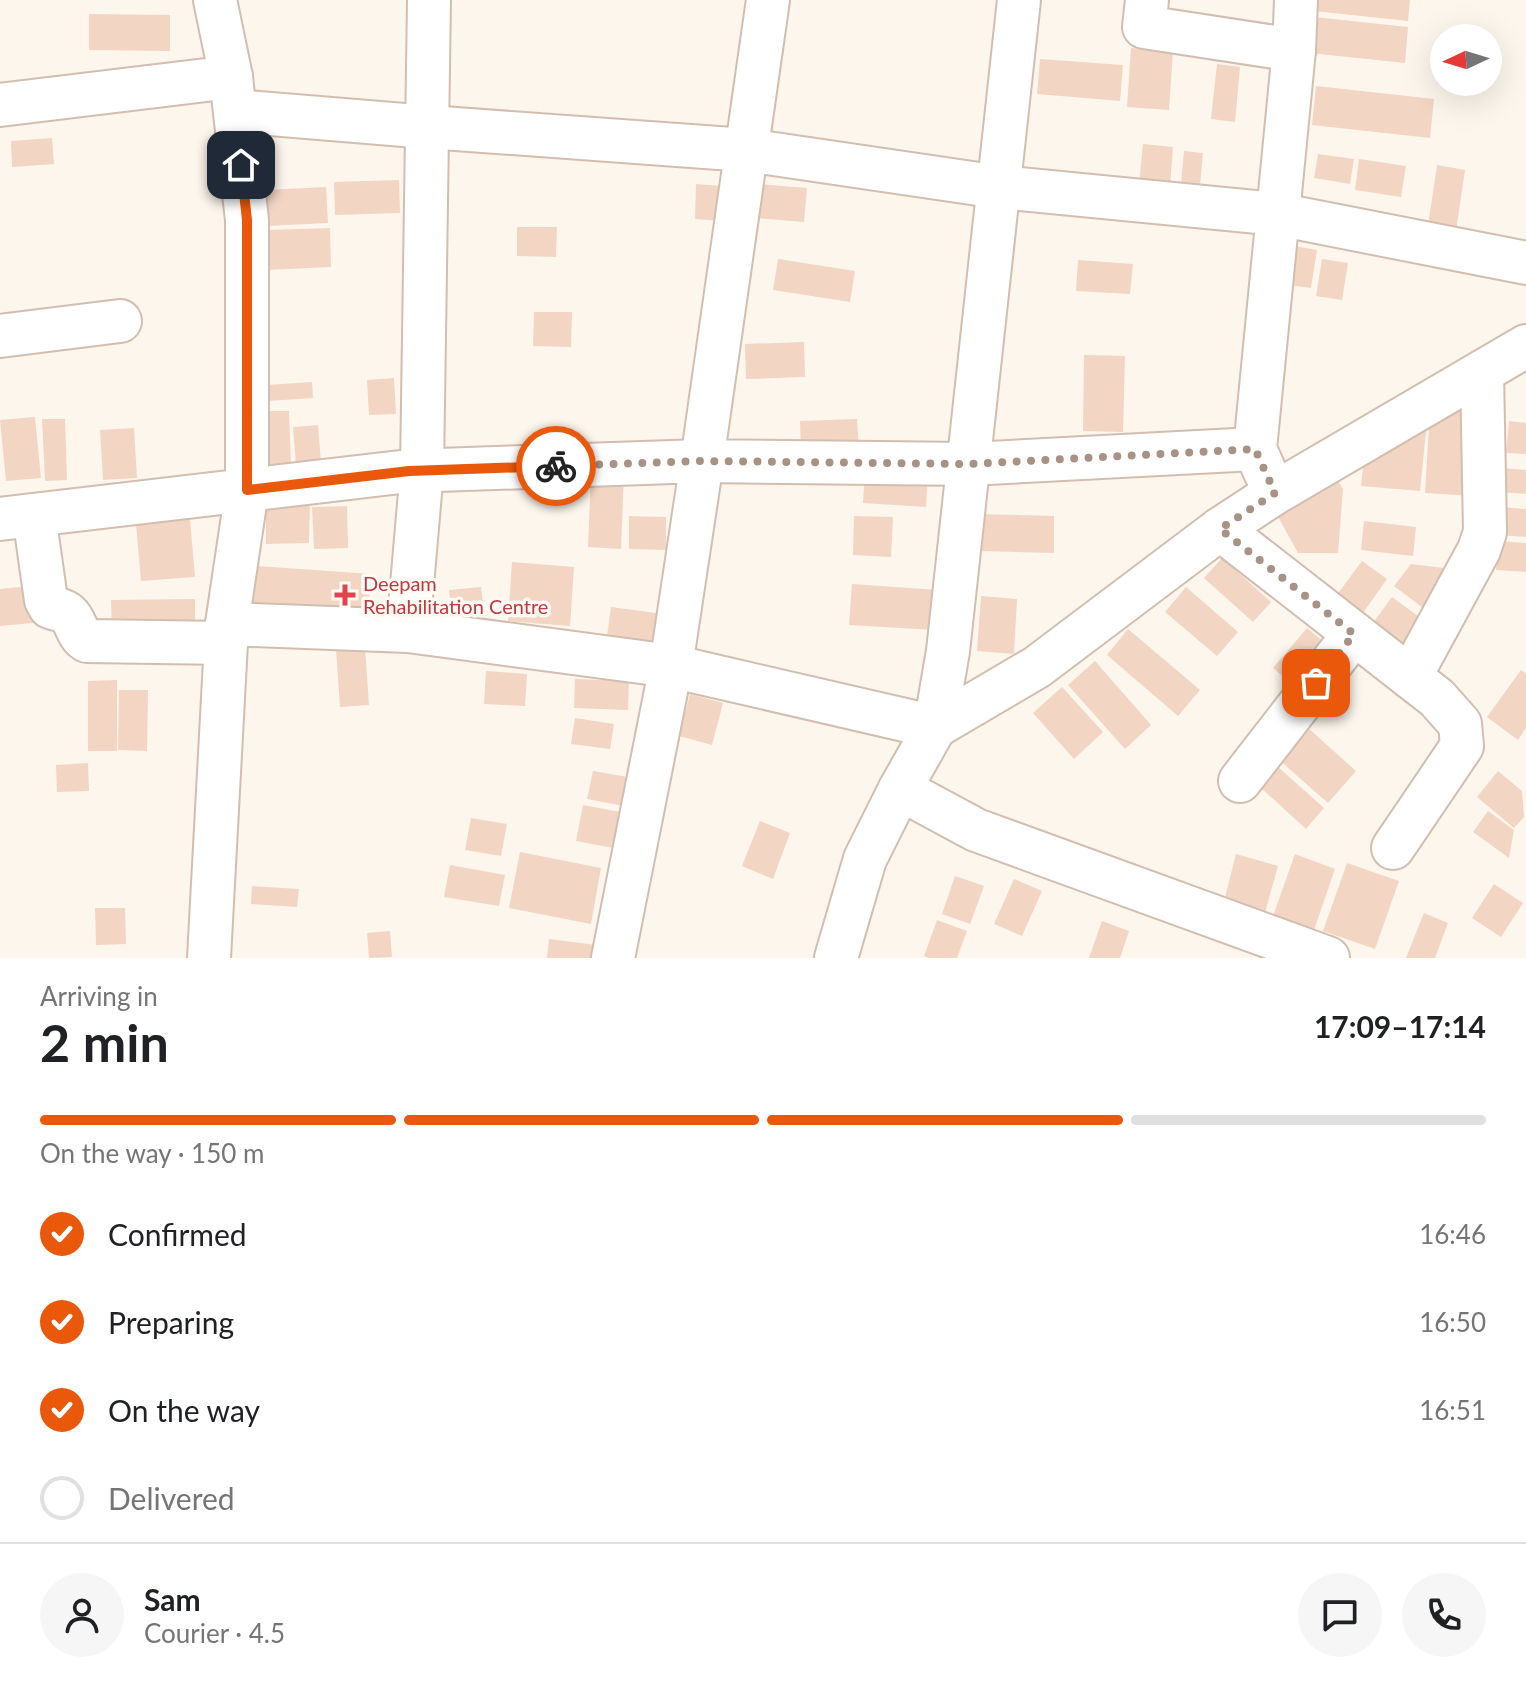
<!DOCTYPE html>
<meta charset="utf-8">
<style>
body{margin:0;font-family:Lato,sans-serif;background:#f6f6f6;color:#202124;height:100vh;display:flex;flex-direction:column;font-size:30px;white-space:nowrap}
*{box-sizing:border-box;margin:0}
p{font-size:26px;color:#757577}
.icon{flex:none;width:44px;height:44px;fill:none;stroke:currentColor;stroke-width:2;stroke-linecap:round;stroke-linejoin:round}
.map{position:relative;height:958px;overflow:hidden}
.panel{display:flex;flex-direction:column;background:#fff;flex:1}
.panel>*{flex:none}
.needle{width:52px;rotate:266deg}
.tools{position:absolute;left:1430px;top:24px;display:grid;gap:16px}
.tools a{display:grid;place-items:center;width:72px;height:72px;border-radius:50%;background:#fff;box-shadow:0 8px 32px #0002;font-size:40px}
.pin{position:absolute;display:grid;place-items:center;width:68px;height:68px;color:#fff;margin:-34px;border-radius:16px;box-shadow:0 4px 12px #0006}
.courier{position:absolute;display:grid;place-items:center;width:80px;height:80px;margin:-40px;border:6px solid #ea580c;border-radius:50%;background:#fff;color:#222;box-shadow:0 2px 10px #0007}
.head em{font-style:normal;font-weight:700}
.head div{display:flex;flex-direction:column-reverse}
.head{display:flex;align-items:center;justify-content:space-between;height:136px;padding:0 40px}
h1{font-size:52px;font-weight:700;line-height:60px}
.bar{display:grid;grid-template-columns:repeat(4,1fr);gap:12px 8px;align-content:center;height:96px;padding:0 40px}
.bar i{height:10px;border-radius:6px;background:#e0e0e0}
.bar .active{background:#ea580c}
.bar p{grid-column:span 4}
.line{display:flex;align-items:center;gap:20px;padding:0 40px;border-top:2px solid #e0e0e0}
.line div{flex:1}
.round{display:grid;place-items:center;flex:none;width:84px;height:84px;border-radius:42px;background:#f6f6f6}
ol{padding:0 40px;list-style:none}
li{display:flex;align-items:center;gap:24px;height:88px}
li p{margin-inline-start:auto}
li .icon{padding:8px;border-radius:50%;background:#ea580c;color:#fff;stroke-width:4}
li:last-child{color:#757577}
li i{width:44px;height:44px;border:4px solid #e0e0e0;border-radius:50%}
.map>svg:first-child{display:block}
.building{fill:#f3d5c3}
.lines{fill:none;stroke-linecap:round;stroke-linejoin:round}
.minor-casing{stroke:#d1beb0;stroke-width:46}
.minor{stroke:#fff;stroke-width:42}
.done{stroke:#a89285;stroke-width:8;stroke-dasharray:0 14.4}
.route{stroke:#ea580c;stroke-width:10}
.health-dot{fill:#e0444e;stroke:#fffaf3;stroke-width:3}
.labels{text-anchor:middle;stroke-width:7;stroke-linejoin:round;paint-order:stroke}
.health-label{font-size:20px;fill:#be3a42;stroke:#fffaf3;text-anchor:start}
</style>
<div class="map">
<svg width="1526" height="958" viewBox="0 0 1526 958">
<rect width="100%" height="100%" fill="#fdf6ec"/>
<g class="building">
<polygon points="1315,0 1410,0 1408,21 1314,11"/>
<polygon points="89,14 170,15 170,51 89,50"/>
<polygon points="1314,17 1408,27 1405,63 1310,53"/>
<polygon points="1131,48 1173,51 1169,110 1127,107"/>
<polygon points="1040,59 1123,65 1120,101 1037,94"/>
<polygon points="1217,64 1240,67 1235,122 1211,119"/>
<polygon points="1316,86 1434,99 1430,138 1312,125"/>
<polygon points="52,138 54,164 12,167 11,141"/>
<polygon points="1143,144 1173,147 1170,186 1139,184"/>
<polygon points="1184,151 1203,153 1200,185 1181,184"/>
<polygon points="1318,154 1354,159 1350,184 1314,178"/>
<polygon points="1359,159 1406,166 1401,197 1355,190"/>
<polygon points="1437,165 1465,170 1456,231 1428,226"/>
<polygon points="399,180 400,213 335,215 334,182"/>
<polygon points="696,184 722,186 720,221 695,219"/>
<polygon points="758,184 807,188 804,222 755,218"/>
<polygon points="326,187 328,223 268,226 266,190"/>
<polygon points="517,227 557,227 556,257 517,256"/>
<polygon points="330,228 331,267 267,270 265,230"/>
<polygon points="1294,246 1317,250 1311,288 1288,285"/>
<polygon points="778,259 855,271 850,302 773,290"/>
<polygon points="1322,259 1348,263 1342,300 1316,296"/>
<polygon points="1078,260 1133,264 1130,294 1076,291"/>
<polygon points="534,312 572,312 571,347 533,346"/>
<polygon points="804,342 805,377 746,379 745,344"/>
<polygon points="1084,355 1125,356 1123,432 1083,431"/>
<polygon points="394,378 396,414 369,415 367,380"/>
<polygon points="312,382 313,398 268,401 266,385"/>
<polygon points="1479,399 1474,496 1425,493 1429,427"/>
<polygon points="263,411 289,411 291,465 264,466"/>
<polygon points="35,417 41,478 6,481 0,420"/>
<polygon points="42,419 65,419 67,480 45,481"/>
<polygon points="857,419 859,448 801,451 800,421"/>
<polygon points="1509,421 1526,423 1526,454 1506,453"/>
<polygon points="318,425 321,463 296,465 293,427"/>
<polygon points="134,428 137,478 103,480 100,430"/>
<polygon points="1426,431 1420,491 1361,486 1364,457"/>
<polygon points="1502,468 1526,470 1526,494 1500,492"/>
<polygon points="865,469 928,473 926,507 863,503"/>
<polygon points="591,473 624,474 621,549 588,547"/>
<polygon points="1337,479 1343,489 1338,553 1298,553 1276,513"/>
<polygon points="266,499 310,499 309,543 266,544"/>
<polygon points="347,506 348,548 314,549 312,507"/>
<polygon points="1501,507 1526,509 1526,537 1499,535"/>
<polygon points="979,514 1054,516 1054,553 978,551"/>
<polygon points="629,516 666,517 666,550 629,549"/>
<polygon points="854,516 893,517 891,557 853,555"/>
<polygon points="190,519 195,577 141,581 136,524"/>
<polygon points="1364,521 1416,527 1413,556 1361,550"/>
<polygon points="1499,541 1526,543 1526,572 1496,570"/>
<polygon points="1222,558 1271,602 1253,622 1204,578"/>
<polygon points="1362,561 1387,579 1358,620 1333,600"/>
<polygon points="512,562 574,567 570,626 508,621"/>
<polygon points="1411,564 1444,568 1458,578 1431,614 1394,586"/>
<polygon points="244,565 371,574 368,617 241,608"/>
<polygon points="852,584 938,590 935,630 849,625"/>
<polygon points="30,586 33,623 0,626 0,589"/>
<polygon points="481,587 485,620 453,623 449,590"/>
<polygon points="1186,587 1238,632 1217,656 1165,612"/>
<polygon points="981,596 1017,599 1014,654 977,651"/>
<polygon points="1392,597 1422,619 1400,649 1370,627"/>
<polygon points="195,599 195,630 112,631 111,600"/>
<polygon points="611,607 656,613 653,642 607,636"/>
<polygon points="1307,628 1332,649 1298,689 1273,668"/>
<polygon points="1128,629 1200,690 1178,716 1107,655"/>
<polygon points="365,648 369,705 340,707 336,650"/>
<polygon points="1095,661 1151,725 1125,749 1068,685"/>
<polygon points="1521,670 1526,674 1526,728 1518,740 1487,717"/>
<polygon points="486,671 527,674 525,706 484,704"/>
<polygon points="575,679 629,681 628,710 574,708"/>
<polygon points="117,680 117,751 88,751 88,681"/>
<polygon points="1062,687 1103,732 1074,759 1033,713"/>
<polygon points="119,690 148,690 147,751 118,750"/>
<polygon points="690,694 723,703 712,745 679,736"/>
<polygon points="575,718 614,724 610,749 571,744"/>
<polygon points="1307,727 1356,771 1328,803 1278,759"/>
<polygon points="88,763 89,791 57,792 56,765"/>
<polygon points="1277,766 1324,808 1306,829 1259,786"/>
<polygon points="593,771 639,779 634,808 587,799"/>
<polygon points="1498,771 1522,791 1524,817 1514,828 1477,797"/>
<polygon points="583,805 631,814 624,850 576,841"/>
<polygon points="1488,811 1514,830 1509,858 1473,832"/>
<polygon points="471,818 507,824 501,856 465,850"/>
<polygon points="760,821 790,833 773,879 742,866"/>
<polygon points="520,852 601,868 591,924 509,908"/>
<polygon points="1236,854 1278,866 1263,920 1222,909"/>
<polygon points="1295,854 1335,869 1314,930 1273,916"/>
<polygon points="1347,863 1399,881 1375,949 1323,931"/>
<polygon points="450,865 505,875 499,906 444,897"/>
<polygon points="955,876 984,886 970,924 942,914"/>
<polygon points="1014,879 1042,891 1022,936 994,924"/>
<polygon points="1494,884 1523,903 1501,937 1472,918"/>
<polygon points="252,886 299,889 297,907 251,904"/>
<polygon points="95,908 125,908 126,944 96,945"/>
<polygon points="1424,913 1448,923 1435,958 1406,958"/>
<polygon points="937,920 967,931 957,958 929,958 924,956"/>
<polygon points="1102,921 1129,931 1120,958 1089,958"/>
<polygon points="390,931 392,957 369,958 367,933"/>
<polygon points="549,939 596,945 594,958 547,958"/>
</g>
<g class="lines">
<defs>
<g id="minor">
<polyline points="768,0 702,461 969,464 1255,449"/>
<polyline points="1019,0 948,651 935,727 900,789 976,830 1328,958"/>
<polyline points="1147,0 1144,27 1294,50"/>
<polyline points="0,105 231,77"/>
<polyline points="235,111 428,127 746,150 999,187 1277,214 1526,263"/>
<polyline points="0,336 120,321"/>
<polyline points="1266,474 1255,449 1294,50 1296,0"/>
<path d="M 34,515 L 46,600 L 50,607 C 56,610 63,609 68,614 C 77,622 76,635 87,641 L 226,643"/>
<polyline points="0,519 409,471 702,461 671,666 613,958"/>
<polyline points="1220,529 1437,698 1460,724 1462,746 1393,848"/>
<polyline points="227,624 408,631 671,666 935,727 1037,667 1220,529 1275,493 1526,346"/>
<polyline points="408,631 422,470 429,0"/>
<polyline points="1410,677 1479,550 1485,532 1482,372"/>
<polyline points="1240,781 1354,634"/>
<polyline points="209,958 227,624 247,490 247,220 231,77 215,0"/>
<polyline points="836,958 865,859 900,789"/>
</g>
</defs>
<use href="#minor" class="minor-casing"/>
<use href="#minor" class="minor"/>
</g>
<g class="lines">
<polyline class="done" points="556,466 702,461 969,464 1255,449 1275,493 1220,529 1354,634 1316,683"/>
<polyline class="route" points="241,165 247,220 247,490 409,471 556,466"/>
</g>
<path class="health-dot" d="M341 583h8v8h8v8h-8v8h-8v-8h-8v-8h8z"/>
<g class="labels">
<g class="health-label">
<text x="363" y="591">Deepam<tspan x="363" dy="23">Rehabilitation Centre</tspan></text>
</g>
</g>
</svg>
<div class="tools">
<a><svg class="needle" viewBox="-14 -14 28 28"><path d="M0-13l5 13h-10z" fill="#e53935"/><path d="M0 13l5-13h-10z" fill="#757577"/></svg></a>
</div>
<div class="pin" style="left:1316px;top:683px;background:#ea580c"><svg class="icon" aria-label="bag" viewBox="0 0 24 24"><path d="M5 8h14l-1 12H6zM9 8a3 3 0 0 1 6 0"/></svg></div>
<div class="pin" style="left:241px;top:165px;background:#1f2937"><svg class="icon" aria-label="home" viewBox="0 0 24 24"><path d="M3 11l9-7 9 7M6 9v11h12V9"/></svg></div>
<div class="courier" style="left:556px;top:466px"><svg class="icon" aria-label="bike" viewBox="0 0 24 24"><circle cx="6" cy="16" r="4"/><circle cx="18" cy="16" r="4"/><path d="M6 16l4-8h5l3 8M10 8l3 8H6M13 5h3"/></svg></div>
</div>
<section class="panel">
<div class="head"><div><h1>2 min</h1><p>Arriving in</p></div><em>17:09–17:14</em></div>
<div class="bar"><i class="active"></i><i class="active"></i><i class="active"></i><i></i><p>On the way · 150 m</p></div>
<ol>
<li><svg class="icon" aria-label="check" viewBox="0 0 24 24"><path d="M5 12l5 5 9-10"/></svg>Confirmed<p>16:46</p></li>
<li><svg class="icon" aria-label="check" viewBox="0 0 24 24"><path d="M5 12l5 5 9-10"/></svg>Preparing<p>16:50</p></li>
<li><svg class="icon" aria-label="check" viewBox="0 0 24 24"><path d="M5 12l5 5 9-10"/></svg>On the way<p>16:51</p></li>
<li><i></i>Delivered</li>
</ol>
<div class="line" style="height:144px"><a class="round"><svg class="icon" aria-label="person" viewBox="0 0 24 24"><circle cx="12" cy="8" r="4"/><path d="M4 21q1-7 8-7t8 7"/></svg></a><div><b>Sam</b><p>Courier · 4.5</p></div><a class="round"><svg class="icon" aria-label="chat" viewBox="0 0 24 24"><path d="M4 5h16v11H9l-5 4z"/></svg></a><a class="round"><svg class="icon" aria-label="phone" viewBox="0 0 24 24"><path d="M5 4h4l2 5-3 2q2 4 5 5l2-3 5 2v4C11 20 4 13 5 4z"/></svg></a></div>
</section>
